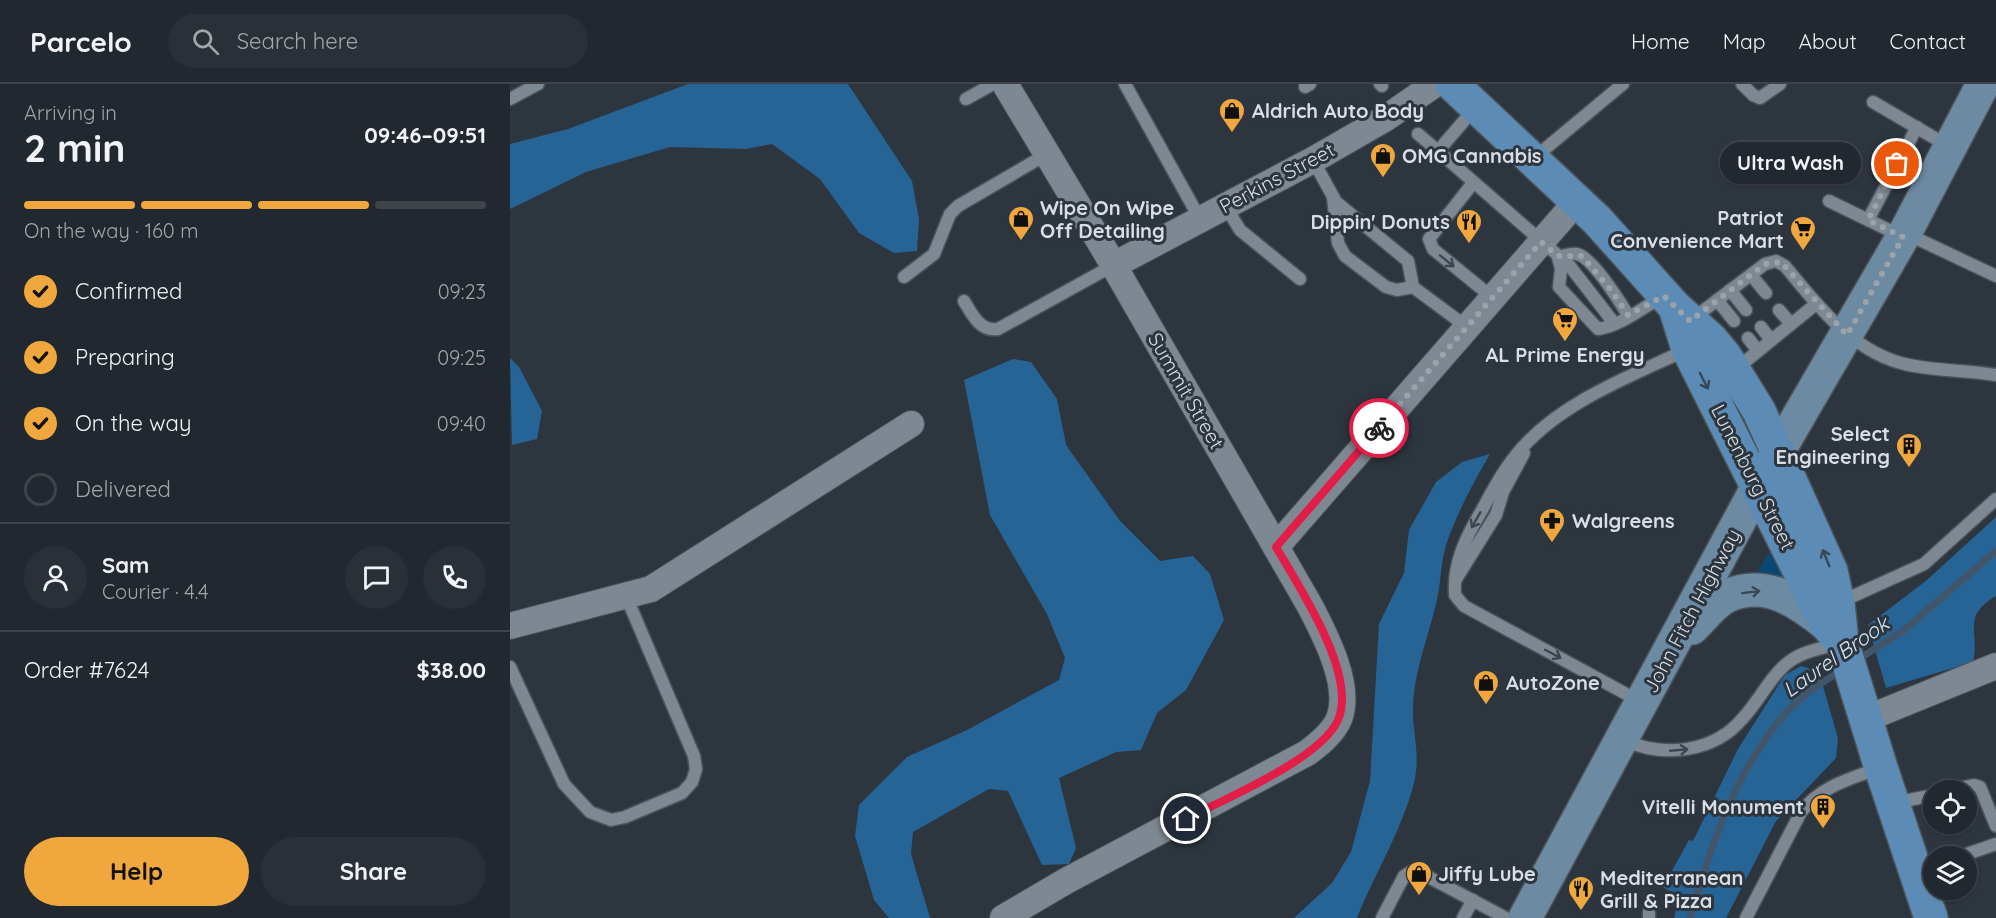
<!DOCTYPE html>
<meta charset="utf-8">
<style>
body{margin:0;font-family:Quicksand,sans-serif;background:#2a3037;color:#f1f3f6;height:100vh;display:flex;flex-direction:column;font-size:22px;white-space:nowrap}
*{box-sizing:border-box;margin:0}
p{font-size:20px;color:#a2a6aa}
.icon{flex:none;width:33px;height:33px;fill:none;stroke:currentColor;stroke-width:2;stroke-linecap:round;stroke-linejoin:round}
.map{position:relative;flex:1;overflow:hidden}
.panel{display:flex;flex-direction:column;background:#22282f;width:510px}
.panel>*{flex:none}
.tools{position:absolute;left:1413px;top:696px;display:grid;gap:12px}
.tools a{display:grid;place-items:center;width:54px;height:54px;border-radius:50%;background:#22282f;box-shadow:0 2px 4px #0004,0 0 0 2px #3f444b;font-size:30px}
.pin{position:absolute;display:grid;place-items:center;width:51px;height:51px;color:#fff;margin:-26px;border:3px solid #fff;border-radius:50%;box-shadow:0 2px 6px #0007}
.courier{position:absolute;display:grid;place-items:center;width:60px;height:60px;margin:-30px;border:4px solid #e11d48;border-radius:50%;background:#fff;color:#222;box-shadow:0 2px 8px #0007}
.bubble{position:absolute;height:42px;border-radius:21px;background:#22282f;box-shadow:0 2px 4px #0004,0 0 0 2px #3f444b;font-size:20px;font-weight:800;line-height:42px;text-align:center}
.head em{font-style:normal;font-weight:800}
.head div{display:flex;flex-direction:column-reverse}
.head{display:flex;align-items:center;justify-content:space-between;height:102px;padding:0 24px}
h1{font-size:39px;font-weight:800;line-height:45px}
.bar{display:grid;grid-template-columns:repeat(4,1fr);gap:9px 6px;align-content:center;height:72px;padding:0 24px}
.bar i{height:8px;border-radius:4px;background:#3f444b}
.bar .active{background:#efa73e}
.bar p{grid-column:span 4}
.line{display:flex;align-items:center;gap:15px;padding:0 24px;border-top:2px solid #3f444b}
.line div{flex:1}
.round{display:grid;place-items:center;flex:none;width:63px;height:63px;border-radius:32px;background:#2a3037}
ol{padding:0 24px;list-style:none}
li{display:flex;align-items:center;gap:18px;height:66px}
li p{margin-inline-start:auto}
li .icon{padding:6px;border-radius:50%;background:#efa73e;color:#111;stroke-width:4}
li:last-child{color:#a2a6aa}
li i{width:33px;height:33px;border:3px solid #3f444b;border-radius:50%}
.primary-button{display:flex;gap:12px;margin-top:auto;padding:12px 24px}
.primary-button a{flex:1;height:69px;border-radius:36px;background:#efa73e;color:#111;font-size:24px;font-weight:800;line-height:69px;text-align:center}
.primary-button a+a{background:#2a3037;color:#f1f3f6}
header{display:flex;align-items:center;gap:36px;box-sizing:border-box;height:84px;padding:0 30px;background:#22282f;border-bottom:2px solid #3f444b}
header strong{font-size:28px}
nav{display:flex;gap:33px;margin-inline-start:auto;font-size:21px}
.search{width:420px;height:54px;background:#2a3037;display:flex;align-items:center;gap:15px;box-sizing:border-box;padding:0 21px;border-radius:33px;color:#a2a6aa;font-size:22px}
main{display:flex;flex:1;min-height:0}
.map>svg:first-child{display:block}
.green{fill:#094875}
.forest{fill:#276496}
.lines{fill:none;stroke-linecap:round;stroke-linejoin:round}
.stream{stroke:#41566a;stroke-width:7}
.lane-casing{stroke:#4c545a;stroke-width:15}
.street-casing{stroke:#4c545a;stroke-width:28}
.secondary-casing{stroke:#4c545a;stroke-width:36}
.primary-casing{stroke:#4c545a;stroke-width:36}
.lane{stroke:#7e8892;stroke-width:12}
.street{stroke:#7e8892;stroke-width:26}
.secondary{stroke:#6d8aa3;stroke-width:33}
.primary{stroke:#5c8cb5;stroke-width:33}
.oneway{stroke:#3d4650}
.oneway2{stroke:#364757}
.oneway3{stroke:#3a4753}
.done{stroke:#9da3aa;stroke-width:6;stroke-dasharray:0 10.8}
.route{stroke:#e11d48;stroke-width:8}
.labels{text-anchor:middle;stroke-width:6;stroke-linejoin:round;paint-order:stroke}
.poi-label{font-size:20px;font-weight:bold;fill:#d9dee4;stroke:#2d363f;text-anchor:start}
.street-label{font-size:20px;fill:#d9dee4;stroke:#2d363f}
.water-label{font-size:21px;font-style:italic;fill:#d6e6f5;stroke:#2d363f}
</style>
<header>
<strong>Parcelo</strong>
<div class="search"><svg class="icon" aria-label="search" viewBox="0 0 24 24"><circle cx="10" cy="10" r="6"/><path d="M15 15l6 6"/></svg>Search here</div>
<nav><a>Home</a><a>Map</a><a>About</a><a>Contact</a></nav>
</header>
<main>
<section class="panel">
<div class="head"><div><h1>2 min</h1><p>Arriving in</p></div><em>09:46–09:51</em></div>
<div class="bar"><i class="active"></i><i class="active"></i><i class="active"></i><i></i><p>On the way · 160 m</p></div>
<ol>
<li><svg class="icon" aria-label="check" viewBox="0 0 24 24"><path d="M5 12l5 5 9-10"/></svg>Confirmed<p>09:23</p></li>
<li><svg class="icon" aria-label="check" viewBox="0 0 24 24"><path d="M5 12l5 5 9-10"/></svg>Preparing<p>09:25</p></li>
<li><svg class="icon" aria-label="check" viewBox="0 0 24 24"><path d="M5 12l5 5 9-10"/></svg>On the way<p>09:40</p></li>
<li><i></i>Delivered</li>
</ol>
<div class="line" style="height:108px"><a class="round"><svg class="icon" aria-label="person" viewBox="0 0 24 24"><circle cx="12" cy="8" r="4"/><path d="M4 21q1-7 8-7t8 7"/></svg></a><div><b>Sam</b><p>Courier · 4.4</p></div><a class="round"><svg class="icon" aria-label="chat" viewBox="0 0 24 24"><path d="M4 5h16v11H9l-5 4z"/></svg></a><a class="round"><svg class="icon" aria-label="phone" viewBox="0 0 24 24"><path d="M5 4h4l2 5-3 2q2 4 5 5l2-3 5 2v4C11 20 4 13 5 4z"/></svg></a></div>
<div class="line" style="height:78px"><div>Order #7624</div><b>$38.00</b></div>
<div class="primary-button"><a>Help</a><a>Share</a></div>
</section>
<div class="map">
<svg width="1486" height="834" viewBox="0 0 1486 834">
<rect width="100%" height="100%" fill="#2d363f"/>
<polygon class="green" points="1261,466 1277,497 1244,493"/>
<g class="forest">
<polygon points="178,0 338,0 402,97 409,135 407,167 384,169 349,149 310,95 262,60 236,65 160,63 76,88 0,125 0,60 58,45"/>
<polygon points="0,274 9,283 32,327 27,355 2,361"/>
<polygon points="503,275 521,278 547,315 556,361 610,437 650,477 683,472 700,490 714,536 676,606 647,629 631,666 606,668 549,694 566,764 559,780 532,781 498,707 479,705 403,748 401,770 420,834 379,834 364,816 345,752 349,721 397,673 457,646 549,596 555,574 537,530 480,431 454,296"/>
<path d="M 980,370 C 963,399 947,429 936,461 C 930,481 931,504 925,524 C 917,556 904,589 903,622 C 902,650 911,669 904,699 C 892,746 865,789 847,834 L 784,834 L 822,799 L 841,768 L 860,697 L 869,540 L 894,489 L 899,446 L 926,398 L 952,378 Z"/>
<path d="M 1486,433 L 1486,512 C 1450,533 1471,548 1463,578 L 1376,604 L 1358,541 L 1417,496 Z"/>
<polygon points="1291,582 1302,585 1312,599 1328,654 1326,674 1266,737 1216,834 1164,834 1169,813 1153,803 1179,756 1183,757 1228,665 1275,591"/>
</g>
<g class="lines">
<g class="stream">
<polyline points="1347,576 1393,547 1486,467"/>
<path d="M 1180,834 C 1201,761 1224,690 1274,631 C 1289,612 1313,598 1332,586"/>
</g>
<defs>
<g id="lane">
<polyline points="615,0 690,135"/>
<polyline points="870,0 872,2"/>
<polyline points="1232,0 1243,11 1250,14 1270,0"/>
<polyline points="795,3 800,0"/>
<polyline points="0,15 28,0"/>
<polyline points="456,15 483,0"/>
<polyline points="1363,18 1440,63"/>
<polyline points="966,23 928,67 1059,181 1104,239"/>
<polyline points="908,50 928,67"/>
<polyline points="1024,74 1113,0"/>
<polyline points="803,76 826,118 898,177 903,203 957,243"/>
<polyline points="963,99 919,155 923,165 983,214"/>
<polyline points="823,113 828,159 835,172 876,203 887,206 903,203"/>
<polyline points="1319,117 1391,152"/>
<polyline points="716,123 730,146 790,195"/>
<polyline points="1358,136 1407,43"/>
<polyline points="1395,149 1486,192"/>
<polyline points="1241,191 1256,209"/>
<polyline points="394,193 424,170 440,130 448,122 537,70"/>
<polyline points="1220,206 1236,226"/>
<polyline points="1207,216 1224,237"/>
<path d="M 454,217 C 462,230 470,248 488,245 L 604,181"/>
<polyline points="1269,226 1281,240"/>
<path d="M 1118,231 C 1110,218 1082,173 1067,170 C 1061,169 1054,172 1048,173 L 1051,185 L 1049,203 L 1088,245 C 1110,242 1134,223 1153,212"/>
<path d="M 1181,236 L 1255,180 L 1266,177 L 1275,182 C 1308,222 1344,270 1399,281 C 1427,287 1457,286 1486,291"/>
<polyline points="1251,243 1261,256"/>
<polyline points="1238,254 1248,267"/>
<polyline points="1226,285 1306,220"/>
<polyline points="946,495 986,431 993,408 1014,369"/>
<polyline points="1330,518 1414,480 1486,415"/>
<polyline points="0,583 54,700 80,728 101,736 115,733 172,709 182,698 186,685 184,672 116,512"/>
<path d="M 1131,618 L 954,522 L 945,511 C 943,479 956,453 972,426 C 984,404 995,383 1012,364 C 1054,317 1121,292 1176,266"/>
<path d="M 1114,656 C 1153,674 1204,669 1233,634 C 1249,617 1261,591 1280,577 C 1294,567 1313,564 1328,560"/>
<polyline points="1440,706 1464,701 1470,703 1486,742"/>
<polyline points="1384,719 1424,711"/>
<polyline points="1451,772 1486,760"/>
<polyline points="1139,828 1139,834"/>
<polyline points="872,834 894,792 902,787 911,789 996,834"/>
<polyline points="953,834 963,816"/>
<path d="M 1236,834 L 1291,728 C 1311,702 1340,695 1369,684"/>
</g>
<g id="street">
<polyline points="604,181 803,76 876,34 925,0"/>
<polyline points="766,463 1067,117"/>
<polyline points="0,542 141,505 401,340"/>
<polyline points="1358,634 1486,582"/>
<path d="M 493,834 L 556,797 L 797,669 C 809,660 823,649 829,635 C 842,602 815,551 800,522 L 597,170 L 495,0"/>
</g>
<g id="secondary">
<path d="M 1182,544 C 1193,534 1203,519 1217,512 C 1256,495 1287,517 1316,540"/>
<polyline points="1015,834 1247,404 1395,149 1473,0"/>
</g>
<g id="primary">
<polyline points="942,0 1087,136 1165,223 1201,255 1215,272 1249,327 1321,487 1328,519 1332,558 1371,684 1421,834"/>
<polyline points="1165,223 1178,265 1301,510 1316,540 1328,554"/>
</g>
</defs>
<use href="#lane" class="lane-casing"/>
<use href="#street" class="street-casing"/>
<use href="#secondary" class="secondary-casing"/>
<use href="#primary" class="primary-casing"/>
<use href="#lane" class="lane"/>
<use href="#street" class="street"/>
<use href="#secondary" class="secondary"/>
<use href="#primary" class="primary"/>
</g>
<defs><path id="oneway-shaft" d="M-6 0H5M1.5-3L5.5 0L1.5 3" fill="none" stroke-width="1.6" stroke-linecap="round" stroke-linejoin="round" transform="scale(1.5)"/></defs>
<g class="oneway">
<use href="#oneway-shaft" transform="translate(937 177) rotate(39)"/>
<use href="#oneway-shaft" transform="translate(966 436) rotate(120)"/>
<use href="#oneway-shaft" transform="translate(1043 570) rotate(28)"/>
<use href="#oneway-shaft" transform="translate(1169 666) rotate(-5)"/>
</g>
<g class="oneway2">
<use href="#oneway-shaft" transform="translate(1194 297) rotate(63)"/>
<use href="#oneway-shaft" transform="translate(1316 474) rotate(-112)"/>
</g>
<use class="oneway3" href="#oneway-shaft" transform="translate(1241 508) rotate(-7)"/>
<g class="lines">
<polyline class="done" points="869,344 1031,158 1048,172 1072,172 1101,206 1118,231 1154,212 1180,237 1255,180 1271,178 1337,251 1393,153 1358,136 1387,80"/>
<path class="route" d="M 676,735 C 714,715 811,675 828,636 C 848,591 788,501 766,463 L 869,344"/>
</g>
<defs>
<symbol id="shop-pin" viewBox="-11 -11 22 30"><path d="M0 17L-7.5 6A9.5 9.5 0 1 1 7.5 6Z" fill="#efa73e" stroke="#2d363f"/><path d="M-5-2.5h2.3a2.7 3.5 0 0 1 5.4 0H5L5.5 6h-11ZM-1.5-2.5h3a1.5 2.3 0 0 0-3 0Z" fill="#111"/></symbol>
<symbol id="restaurant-pin" viewBox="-11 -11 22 30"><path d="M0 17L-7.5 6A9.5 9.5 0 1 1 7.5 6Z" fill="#efa73e" stroke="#2d363f"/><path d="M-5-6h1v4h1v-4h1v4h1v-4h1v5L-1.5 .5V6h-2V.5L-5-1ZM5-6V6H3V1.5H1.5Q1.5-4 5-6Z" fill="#111"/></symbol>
<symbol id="supermarket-pin" viewBox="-11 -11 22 30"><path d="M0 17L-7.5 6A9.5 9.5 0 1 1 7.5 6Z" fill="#efa73e" stroke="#2d363f"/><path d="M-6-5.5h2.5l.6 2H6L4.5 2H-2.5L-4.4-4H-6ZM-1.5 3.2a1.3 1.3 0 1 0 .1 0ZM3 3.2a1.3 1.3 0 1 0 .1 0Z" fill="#111"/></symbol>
<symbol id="building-pin" viewBox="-11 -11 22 30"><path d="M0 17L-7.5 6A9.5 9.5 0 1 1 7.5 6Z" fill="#efa73e" stroke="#2d363f"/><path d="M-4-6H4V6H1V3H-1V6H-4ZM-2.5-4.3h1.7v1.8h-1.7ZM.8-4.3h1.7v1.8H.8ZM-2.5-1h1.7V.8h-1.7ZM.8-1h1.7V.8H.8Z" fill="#111"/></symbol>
<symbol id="pharmacy-pin" viewBox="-11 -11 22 30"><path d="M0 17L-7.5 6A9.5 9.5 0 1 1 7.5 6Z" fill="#efa73e" stroke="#2d363f"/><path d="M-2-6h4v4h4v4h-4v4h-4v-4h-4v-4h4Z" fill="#111"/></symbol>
</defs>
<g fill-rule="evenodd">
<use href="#shop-pin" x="707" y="12" width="30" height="40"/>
<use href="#shop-pin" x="858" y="57" width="30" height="40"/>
<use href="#shop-pin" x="496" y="120" width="30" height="40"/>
<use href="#restaurant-pin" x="944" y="123" width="30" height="40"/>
<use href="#supermarket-pin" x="1278" y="130" width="30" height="40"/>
<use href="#supermarket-pin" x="1040" y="221" width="30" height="40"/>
<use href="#building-pin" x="1384" y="347" width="30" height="40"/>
<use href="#pharmacy-pin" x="1027" y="422" width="30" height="40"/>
<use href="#shop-pin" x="961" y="584" width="30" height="40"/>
<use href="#building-pin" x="1298" y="708" width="30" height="40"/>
<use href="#shop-pin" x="894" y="775" width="30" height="40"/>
<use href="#restaurant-pin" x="1056" y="790" width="30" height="40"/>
</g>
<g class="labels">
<g class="poi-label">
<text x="742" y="34">Aldrich Auto Body</text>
<text x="892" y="79">OMG Cannabis</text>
<text x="530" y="131">Wipe On Wipe<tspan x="530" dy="23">Off Detailing</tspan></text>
<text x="1274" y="141" text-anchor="end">Patriot<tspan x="1274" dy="23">Convenience Mart</tspan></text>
<text x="940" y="145" text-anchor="end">Dippin' Donuts</text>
<text x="1055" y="278" text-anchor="middle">AL Prime Energy</text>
<text x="1380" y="357" text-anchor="end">Select<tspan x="1380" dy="23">Engineering</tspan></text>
<text x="1062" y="444">Walgreens</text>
<text x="996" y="606">AutoZone</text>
<text x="1294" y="730" text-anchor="end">Vitelli Monument</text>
<text x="928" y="797">Jiffy Lube</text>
<text x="1090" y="801">Mediterranean<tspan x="1090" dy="23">Grill &amp; Pizza</tspan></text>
</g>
<g class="street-label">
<text transform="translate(767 94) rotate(-28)" y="7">Perkins Street</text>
<text transform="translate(676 307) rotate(60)" y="7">Summit Street</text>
<text transform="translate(1243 393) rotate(63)" y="7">Lunenburg Street</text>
<text transform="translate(1182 527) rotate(-62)" y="7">John Fitch Highway</text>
</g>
<g class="water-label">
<text transform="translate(1326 573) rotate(-35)" y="7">Laurel Brook</text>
</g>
</g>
</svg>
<div class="tools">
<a><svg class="icon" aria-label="locate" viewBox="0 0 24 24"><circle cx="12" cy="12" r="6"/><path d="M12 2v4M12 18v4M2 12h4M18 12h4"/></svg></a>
<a><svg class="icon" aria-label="layers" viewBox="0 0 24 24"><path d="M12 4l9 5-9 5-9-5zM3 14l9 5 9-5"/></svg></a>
</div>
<div class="pin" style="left:1387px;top:80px;background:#ea580c"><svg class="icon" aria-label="bag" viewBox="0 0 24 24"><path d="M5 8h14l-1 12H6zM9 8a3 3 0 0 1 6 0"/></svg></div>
<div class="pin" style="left:676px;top:735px;background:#1f2937"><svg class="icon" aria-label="home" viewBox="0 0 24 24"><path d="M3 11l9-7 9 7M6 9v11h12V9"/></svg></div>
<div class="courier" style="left:869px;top:344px"><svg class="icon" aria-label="bike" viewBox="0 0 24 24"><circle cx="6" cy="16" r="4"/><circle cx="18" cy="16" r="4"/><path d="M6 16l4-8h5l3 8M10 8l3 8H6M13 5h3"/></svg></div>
<div class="bubble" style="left:1210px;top:58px;width:141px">Ultra Wash</div>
</div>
</main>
